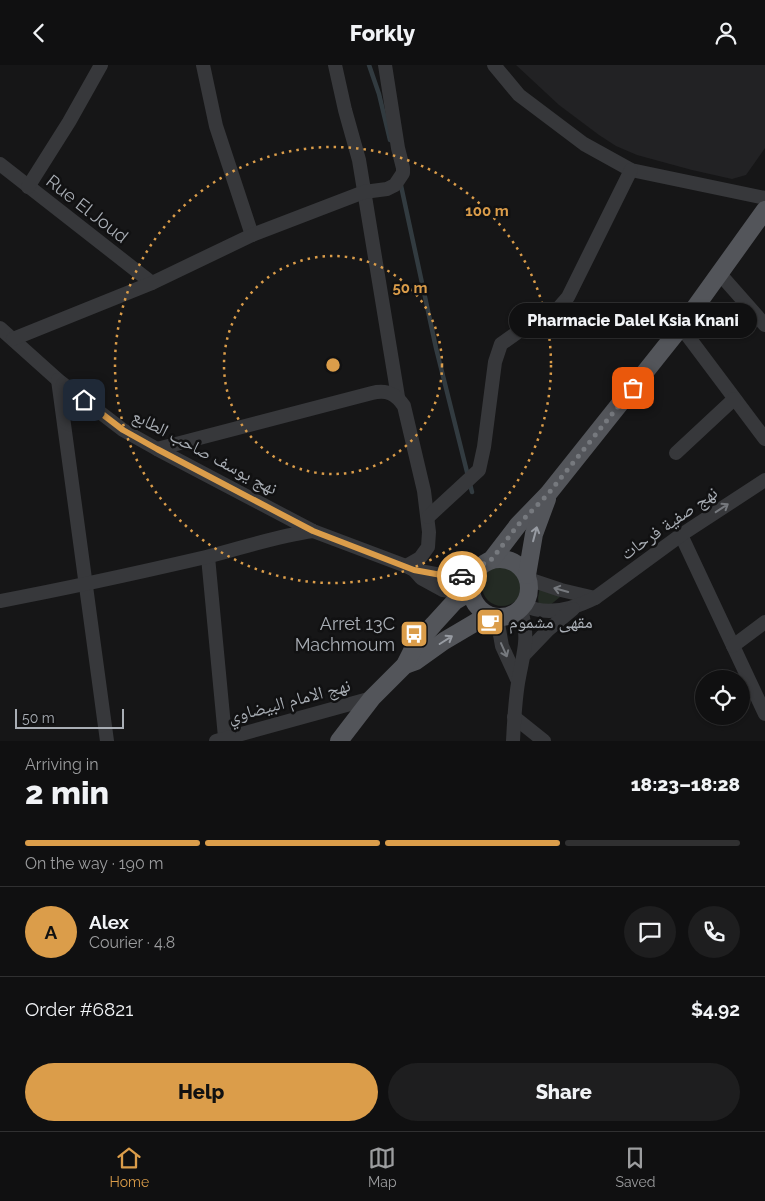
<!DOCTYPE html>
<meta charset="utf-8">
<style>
body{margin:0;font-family:Raleway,"Noto Naskh Arabic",sans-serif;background:#1e1e1f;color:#f1f3f6;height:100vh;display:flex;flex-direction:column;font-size:19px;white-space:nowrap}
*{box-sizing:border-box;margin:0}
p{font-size:16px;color:#9c9d9f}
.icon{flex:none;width:28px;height:28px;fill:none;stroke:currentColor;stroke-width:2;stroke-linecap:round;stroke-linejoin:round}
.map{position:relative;height:676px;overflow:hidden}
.sheet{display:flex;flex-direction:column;background:#101011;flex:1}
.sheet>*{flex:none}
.controls{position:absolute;left:695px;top:605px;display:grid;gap:10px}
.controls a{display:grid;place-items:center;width:55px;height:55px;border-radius:50%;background:#101011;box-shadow:0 1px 4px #0004,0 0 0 1px #303031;font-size:25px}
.scale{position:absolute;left:15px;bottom:12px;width:109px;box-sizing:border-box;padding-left:5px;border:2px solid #a9aeb5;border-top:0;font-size:14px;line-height:18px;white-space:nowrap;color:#a9aeb5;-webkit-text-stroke:4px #111112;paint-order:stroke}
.pin{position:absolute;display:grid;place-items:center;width:42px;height:42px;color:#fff;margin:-21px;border-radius:10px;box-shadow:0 2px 8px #0006}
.courier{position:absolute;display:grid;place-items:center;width:50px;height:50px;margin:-25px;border:4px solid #db9d4a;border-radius:50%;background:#fff;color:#222;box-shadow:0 1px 6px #0007}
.bubble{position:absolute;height:35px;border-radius:18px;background:#101011;box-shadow:0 1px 4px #0004,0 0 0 1px #303031;font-size:16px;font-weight:800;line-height:35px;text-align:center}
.head em{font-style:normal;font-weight:800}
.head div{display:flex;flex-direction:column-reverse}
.head{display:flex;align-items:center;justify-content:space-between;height:85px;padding:0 25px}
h1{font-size:32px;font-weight:800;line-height:38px}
.bar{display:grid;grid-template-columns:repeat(4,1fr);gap:8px 5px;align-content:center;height:60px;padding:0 25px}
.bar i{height:6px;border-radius:4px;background:#303031}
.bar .on{background:#db9d4a}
.bar p{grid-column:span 4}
.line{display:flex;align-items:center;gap:12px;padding:0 25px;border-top:1px solid #303031}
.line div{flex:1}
.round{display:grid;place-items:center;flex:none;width:52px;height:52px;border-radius:26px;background:#1e1e1f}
.cta{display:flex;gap:10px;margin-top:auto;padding:10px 25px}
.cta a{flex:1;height:58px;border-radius:30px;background:#db9d4a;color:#111;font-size:20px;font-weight:800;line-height:58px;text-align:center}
.cta a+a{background:#1e1e1f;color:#f1f3f6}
header{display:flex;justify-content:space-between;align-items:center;height:65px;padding:0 25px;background:#101011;font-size:22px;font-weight:800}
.menu{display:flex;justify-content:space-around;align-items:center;height:70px;border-top:1px solid #303031;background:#101011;font-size:14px;color:#9c9d9f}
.menu a{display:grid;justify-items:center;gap:2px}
.menu .on{color:#db9d4a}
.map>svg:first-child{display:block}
.built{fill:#222224}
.green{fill:#242b24}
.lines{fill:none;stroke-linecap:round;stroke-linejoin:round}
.stream{stroke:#323b40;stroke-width:4.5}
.minor{stroke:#37383b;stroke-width:14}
.major{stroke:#53555a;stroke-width:18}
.oneway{stroke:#76797e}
.oneway2{stroke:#989ca3}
.done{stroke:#76797e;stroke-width:5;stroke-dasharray:0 9}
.route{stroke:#db9d4a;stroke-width:6}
.ring{fill:none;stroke:#db9d4a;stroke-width:2.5;stroke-dasharray:2.5 5}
.labels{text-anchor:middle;stroke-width:5;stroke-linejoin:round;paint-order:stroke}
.street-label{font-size:18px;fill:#a9aeb5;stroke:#111112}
.poi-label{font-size:18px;fill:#a9aeb5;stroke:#111112;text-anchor:start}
.centre{fill:#db9d4a;stroke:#111112;stroke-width:2.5}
.ring-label{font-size:15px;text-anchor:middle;font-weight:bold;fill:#db9d4a;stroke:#111112;stroke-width:5;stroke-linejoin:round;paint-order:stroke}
</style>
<header><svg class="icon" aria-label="back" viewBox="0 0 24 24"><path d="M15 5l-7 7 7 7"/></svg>Forkly<svg class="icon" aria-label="person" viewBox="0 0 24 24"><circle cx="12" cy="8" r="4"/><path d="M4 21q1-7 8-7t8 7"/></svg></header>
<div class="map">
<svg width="765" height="676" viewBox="0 0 765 676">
<rect width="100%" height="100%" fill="#161617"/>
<polygon class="built" points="516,0 765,0 765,83 746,110 732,114 692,105 637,90 616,81 599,70 559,40"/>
<g class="green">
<circle cx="502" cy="521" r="20"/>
<polygon points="540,522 560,532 549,541 539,541 538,533"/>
</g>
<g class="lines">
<g class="stream">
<polyline points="369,0 379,29 390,75"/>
<polyline points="400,116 436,283 472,427"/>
</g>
<g class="minor">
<polyline points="203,0 216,61 252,170"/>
<polyline points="335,0 345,45 359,95 398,332"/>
<polyline points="494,0 519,30 584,79 631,105 765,133"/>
<polyline points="0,99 152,218"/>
<polyline points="28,122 69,57 101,0"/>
<polyline points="719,208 765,260"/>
<polyline points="681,262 765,374"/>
<polyline points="0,263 58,315 123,365 157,384 313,466 406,501 414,505 421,513 443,525 450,526 470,521"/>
<polyline points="13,274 152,218 252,170 364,127 387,124 395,120 403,108 403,103 398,83 385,0"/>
<polyline points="58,315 107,676"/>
<path d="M 157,384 L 372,328 C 387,324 396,329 404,341 L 424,426 L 429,467 L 428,482 L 420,493 L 406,501"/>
<polyline points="676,388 734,334"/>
<polyline points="428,452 479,405 484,382 495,297 501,279 518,267 555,247 568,232 631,105"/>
<polyline points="681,470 765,649"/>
<polyline points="208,492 225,672"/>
<polyline points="414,505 452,512 472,511"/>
<polyline points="528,514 561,525 595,533"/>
<path d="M 0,536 C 69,523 137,508 206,492 C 242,483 276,471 313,466"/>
<path d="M 524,540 C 547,552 573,544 595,533 L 681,470 L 765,415"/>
<polyline points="497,553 502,581 518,616"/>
<polyline points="733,581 765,557"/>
<polyline points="525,589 548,565 573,544"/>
<polyline points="514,652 544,676"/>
<polyline points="216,676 372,633"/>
<path d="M 513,676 C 514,656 515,637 518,618 C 523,588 530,575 521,545"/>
</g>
<g class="major">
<circle cx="500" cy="523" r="29"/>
<polyline points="492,494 518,460 548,429 681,262 765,145"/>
<polyline points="527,510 534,469 547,434"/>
<polyline points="405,600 416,596 444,576 488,550"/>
<polyline points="339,676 372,633 405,600 414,582 434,559 455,536 470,527"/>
</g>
</g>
<defs><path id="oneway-shaft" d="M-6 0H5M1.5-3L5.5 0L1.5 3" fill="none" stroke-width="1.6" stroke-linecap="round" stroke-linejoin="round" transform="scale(1.25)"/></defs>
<g class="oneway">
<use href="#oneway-shaft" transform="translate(722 443) rotate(-33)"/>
<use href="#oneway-shaft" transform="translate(561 525) rotate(-164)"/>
<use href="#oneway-shaft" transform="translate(504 585) rotate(66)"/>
</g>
<g class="oneway2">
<use href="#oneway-shaft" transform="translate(535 469) rotate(-75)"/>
<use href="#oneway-shaft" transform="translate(446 575) rotate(-32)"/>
</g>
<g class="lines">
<polyline class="done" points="462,511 472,511 483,499 492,494 518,460 548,429 633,323"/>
<polyline class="route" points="84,335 123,365 157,384 313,466 414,505 452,512 462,511"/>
</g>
<g class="ring">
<circle cx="333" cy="300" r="109"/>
<circle cx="333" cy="300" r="218"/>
</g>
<defs>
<symbol id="cafe-square" viewBox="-11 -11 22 22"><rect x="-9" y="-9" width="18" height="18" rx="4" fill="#db9d4a" stroke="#111112"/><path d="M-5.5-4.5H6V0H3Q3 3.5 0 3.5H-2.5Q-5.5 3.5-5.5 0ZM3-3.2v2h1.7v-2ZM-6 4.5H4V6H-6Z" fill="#fff"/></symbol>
<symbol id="bus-square" viewBox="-11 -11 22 22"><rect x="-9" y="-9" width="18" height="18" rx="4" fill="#db9d4a" stroke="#111112"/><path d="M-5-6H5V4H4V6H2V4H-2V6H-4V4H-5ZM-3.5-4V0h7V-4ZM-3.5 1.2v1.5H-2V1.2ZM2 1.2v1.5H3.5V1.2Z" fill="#fff"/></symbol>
</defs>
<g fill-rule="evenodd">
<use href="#cafe-square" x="474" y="541" width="32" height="32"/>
<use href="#bus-square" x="398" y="553" width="32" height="32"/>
</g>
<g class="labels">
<g class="street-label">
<text transform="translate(87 144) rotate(38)" y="6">Rue El Joud</text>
<text transform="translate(205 387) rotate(28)" y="6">نهج يوسف صاحب الطابع</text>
<text transform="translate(669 458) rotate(-35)" y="6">نهج صفية فرحات</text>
<text transform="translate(289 636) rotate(-15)" y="6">نهج الامام البيضاوي</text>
</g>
<g class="poi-label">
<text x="509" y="563">مقهى مشموم</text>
<text x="395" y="565" text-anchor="end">Arret 13C<tspan x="395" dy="21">Machmoum</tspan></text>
</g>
</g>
<circle cx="333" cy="300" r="8" class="centre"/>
<g class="ring-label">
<text x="487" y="151">100 m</text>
<text x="410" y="228">50 m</text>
</g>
</svg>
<div class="controls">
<a><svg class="icon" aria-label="locate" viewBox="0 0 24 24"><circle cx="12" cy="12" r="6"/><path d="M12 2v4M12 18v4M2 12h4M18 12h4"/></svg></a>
</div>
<div class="scale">50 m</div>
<div class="pin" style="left:633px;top:323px;background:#ea580c"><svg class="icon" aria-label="bag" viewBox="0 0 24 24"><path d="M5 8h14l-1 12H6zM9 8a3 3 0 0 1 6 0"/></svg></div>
<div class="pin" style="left:84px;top:335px;background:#1f2937"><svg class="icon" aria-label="home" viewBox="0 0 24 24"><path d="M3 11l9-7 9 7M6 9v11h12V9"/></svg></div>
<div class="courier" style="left:462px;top:511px"><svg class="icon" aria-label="car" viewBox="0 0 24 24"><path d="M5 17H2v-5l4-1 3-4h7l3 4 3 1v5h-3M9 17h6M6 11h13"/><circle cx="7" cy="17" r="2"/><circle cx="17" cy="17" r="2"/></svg></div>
<div class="bubble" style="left:509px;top:238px;width:248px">Pharmacie Dalel Ksia Knani</div>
</div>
<section class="sheet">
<div class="head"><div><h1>2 min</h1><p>Arriving in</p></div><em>18:23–18:28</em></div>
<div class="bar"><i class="on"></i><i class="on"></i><i class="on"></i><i></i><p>On the way · 190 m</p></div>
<div class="line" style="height:90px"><b class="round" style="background:#db9d4a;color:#111">A</b><div><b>Alex</b><p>Courier · 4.8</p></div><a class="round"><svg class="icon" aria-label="chat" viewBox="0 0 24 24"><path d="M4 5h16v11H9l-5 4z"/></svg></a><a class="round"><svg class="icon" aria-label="phone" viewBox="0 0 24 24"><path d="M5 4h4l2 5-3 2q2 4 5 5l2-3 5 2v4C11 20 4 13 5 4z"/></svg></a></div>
<div class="line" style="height:65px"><div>Order #6821</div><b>$4.92</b></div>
<div class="cta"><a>Help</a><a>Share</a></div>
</section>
<nav class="menu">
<a class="on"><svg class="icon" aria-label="home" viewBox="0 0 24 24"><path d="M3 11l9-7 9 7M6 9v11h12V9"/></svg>Home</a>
<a><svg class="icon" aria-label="map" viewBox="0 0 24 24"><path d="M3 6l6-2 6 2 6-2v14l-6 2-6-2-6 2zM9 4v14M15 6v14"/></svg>Map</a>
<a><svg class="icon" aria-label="saved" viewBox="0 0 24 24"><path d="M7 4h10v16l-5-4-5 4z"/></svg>Saved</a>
</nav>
